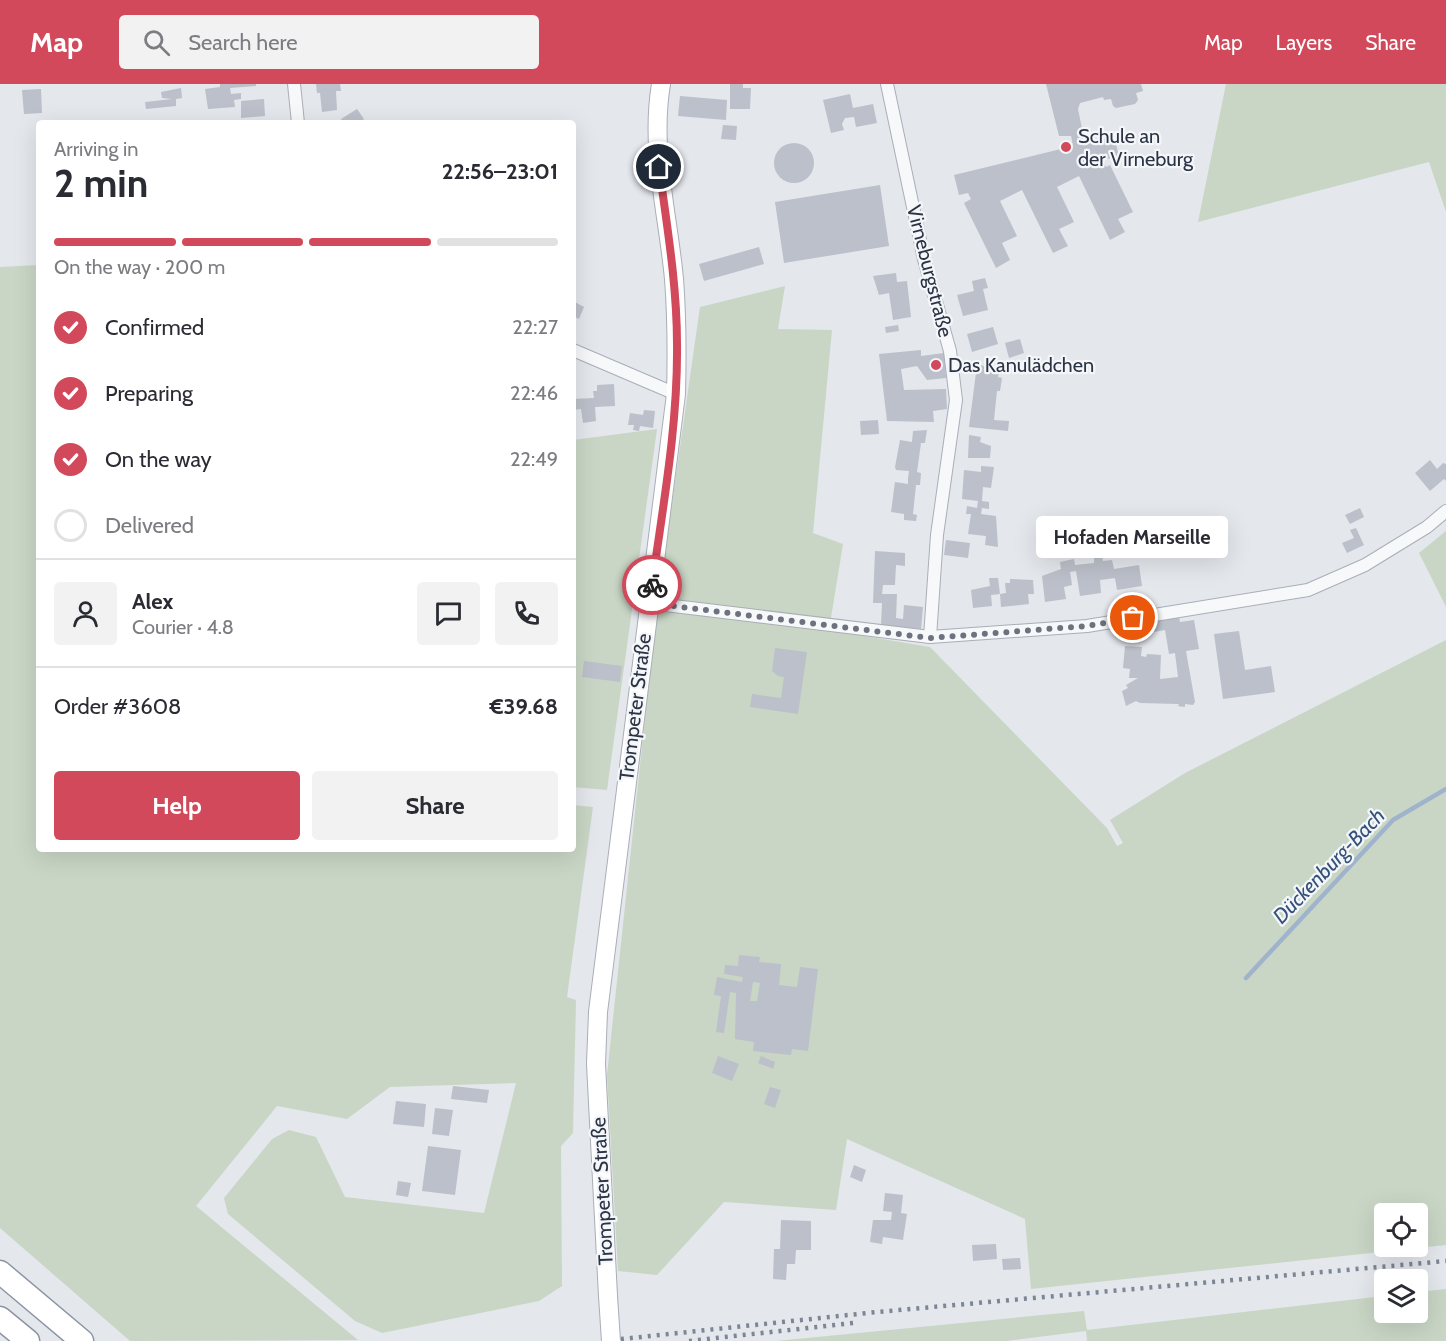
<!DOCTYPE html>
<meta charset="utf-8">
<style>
body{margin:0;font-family:Cabin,sans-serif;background:#f2f2f3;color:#2b2b33;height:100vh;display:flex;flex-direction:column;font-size:22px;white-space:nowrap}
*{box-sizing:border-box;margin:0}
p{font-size:20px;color:#7c7c81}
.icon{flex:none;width:33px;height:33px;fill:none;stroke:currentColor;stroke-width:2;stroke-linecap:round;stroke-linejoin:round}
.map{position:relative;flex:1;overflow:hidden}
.sheet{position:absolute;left:36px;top:36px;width:540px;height:732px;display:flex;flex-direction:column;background:#fff;border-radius:6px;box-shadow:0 6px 24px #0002}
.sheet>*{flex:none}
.fabs{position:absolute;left:1374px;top:1119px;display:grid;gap:12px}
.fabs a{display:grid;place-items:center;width:54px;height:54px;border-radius:6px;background:#fff;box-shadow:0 6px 24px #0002;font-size:30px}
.pin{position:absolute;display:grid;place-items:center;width:51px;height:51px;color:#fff;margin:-26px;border:3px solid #fff;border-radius:50%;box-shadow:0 2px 6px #0007}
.courier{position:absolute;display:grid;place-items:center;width:60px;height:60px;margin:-30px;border:4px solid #d1495b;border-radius:50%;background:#fff;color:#222;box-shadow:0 2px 8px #0007}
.bubble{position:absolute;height:42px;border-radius:6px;background:#fff;box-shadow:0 6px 24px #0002;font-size:20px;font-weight:800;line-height:42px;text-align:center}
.summary em{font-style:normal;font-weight:800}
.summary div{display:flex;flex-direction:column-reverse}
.summary{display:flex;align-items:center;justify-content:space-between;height:102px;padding:0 18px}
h1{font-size:39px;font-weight:800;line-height:45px}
.bar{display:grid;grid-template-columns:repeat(4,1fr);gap:9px 6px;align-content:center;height:72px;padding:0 18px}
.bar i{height:8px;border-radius:4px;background:#e1e1e2}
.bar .active{background:#d1495b}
.bar p{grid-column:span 4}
.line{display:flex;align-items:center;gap:15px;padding:0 18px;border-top:2px solid #e1e1e2}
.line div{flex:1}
.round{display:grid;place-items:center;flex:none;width:63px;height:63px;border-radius:6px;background:#f2f2f3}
ol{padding:0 18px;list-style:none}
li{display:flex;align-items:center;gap:18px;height:66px}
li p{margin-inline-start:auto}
li .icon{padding:6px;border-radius:50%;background:#d1495b;color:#fff;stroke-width:4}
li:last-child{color:#7c7c81}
li i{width:33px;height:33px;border:3px solid #e1e1e2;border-radius:50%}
.button{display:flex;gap:12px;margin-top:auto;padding:12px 18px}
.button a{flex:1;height:69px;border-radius:6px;background:#d1495b;color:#fff;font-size:24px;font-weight:800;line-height:69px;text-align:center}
.button a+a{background:#f2f2f3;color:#2b2b33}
header{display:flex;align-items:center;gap:36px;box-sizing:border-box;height:84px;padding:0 30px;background:#d1495b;color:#fff}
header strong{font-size:28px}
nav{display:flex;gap:33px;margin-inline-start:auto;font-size:21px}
.search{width:420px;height:54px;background:#f2f2f3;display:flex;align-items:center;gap:15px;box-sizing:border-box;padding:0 21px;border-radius:6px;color:#7c7c81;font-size:22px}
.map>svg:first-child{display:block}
.green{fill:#c9d6c5;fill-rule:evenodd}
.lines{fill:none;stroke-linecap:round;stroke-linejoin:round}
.stream{stroke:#9fb4cc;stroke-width:4.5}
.building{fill:#bbc0ca;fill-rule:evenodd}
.street-casing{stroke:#a9aeb7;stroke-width:14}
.secondary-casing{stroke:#a9aeb7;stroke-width:20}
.highway-casing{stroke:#8b94a3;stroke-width:25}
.street{stroke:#f7f8fa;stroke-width:12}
.secondary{stroke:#fff;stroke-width:18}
.highway{stroke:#fff;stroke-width:22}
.rail{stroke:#7d8696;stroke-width:4.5;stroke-dasharray:3 6;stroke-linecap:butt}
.secondary-bridge-casing{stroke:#a9aeb7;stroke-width:20;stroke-linecap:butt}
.secondary-bridge{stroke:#fff;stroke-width:18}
.done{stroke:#6c737f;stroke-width:6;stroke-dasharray:0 10.8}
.route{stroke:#d1495b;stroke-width:8}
.poi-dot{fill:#d1495b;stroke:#f4f6f9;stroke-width:2}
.labels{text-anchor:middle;stroke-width:4.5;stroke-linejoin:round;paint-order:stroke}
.poi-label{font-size:20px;fill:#2b3445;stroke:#f4f6f9;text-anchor:start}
.street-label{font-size:20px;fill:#2b3445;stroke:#f4f6f9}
.water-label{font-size:21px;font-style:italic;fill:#34527a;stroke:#f4f6f9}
</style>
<header>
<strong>Map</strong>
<div class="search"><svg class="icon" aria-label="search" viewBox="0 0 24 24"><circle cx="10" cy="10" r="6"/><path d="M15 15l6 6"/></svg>Search here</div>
<nav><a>Map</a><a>Layers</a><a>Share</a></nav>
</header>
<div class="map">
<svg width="1446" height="1257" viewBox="0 0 1446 1257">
<rect width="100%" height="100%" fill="#e4e7ec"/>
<g class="green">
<polygon points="1226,0 1446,0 1446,128 1429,78 1198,138"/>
<polygon points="39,181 39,765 573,765 573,721 593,723 567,913 576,916 573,1049 561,1062 562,1202 539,1217 382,1249 355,1237 228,1130 224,1114 272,1055 289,1046 316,1053 345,1113 484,1129 516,999 390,1003 347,1035 277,1022 196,1122 358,1256 130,1257 0,1144 0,183"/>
<path d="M 785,202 L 778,245 L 832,246 L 813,449 L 843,460 L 829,546 L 930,563 L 1107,744 L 1117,762 L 1123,759 L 1110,736 L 1185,689 L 1446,556 L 1446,1161 L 1031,1205 L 1025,1135 L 847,1055 L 836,1126 L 724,1118 L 657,1191 L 618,1187 L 607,991 L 656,531 L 700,223 ZM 1384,1130 L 1418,1130 L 1418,1162 L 1384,1162 Z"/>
<polygon points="657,345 607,706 573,703 573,356"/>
<polygon points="1446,447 1446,523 1419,469"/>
<polygon points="1446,1205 1446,1257 1087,1257 1086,1247 1006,1257 776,1257 1084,1227 1087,1246 1384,1212 1384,1228 1418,1228 1418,1208"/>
</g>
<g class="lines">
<polyline class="stream" points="1246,894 1393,736 1446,705"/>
</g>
<g class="building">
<polygon points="220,0 256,0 256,2 230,4 231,10 241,9 241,15 234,16 235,23 208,25 205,5 220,3"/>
<polygon points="316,0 340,0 341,7 336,7 337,26 322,28 320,9 317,9"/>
<polygon points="730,0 743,0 743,4 751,4 750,25 730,25"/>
<polygon points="1046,0 1141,0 1143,7 1136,9 1138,16 1135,20 1116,24 1113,22 1111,15 1104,16 1103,13 1080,19 1078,25 1085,59 1114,52 1119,72 1103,76 1106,83 1110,81 1133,128 1118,135 1125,148 1110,156 1079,92 1057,103 1074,138 1059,145 1068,162 1053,169 1022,106 1000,117 1017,152 1002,159 1010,176 996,184 964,119 971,115 968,109 959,111 954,91 1073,62 1071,52 1059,52"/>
<polygon points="181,4 182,14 176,15 176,22 146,25 145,18 172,15 162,14 161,8"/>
<polygon points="41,5 42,29 24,30 22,6"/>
<polygon points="850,10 853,24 873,20 877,39 856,43 854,33 845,34 842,40 844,46 831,49 823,16"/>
<polygon points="680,12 727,16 726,36 678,32"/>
<polygon points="264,15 265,32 241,34 241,17"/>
<polygon points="357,25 364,35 359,39 344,39 341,35"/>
<polygon points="723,41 737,42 736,56 721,55"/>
<circle cx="794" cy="79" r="20"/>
<polygon points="880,101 889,162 784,179 775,118"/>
<polygon points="759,163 764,180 704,197 699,180"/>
<polygon points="896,189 897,198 907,197 911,233 893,236 889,209 879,211 873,192"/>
<polygon points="985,194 988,204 983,205 988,226 963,232 957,211 974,207 972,197"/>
<polygon points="573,217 584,223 579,235 573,232"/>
<polygon points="898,241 899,247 886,249 885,243"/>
<polygon points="993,243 998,260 972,268 967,250"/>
<polygon points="1020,255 1024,269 1009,274 1005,259"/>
<polygon points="921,266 921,272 944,269 946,294 927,296 917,282 901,285 904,306 946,305 947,325 933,327 934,338 887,337 879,270"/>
<polygon points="977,281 1000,284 998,293 1002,294 1000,307 997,307 994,336 1009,337 1008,347 969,343"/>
<polygon points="614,300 615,322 595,323 596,337 583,339 581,325 573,326 573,315 594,314 593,307 597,307 597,301"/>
<polygon points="644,326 655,327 653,344 640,342 639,347 633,346 634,341 628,341 630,329 643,331"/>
<polygon points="878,336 879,350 861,351 860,337"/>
<polygon points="927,346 925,359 921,359 917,388 921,389 920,401 916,401 913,430 917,431 916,437 904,436 904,430 891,428 895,398 908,400 908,394 909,387 896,386 895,383 900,356 912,358 913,347"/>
<polygon points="969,351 981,353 980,358 991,362 990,374 968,374"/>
<polygon points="1430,376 1437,385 1443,379 1446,380 1446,397 1444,395 1430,407 1415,389"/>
<polygon points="981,382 994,383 991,404 983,403 982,417 989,418 989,425 982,424 981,430 996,432 998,463 985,461 986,452 968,450 971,430 966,430 967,422 977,424 978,417 962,415 964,386 981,388"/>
<polygon points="1360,424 1364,433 1350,440 1345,431"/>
<polygon points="1356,444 1364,461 1347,469 1342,459 1354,454 1350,446"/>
<polygon points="946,456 970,459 968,474 944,471"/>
<polygon points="875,467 905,469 905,482 896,481 895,501 883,501 882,510 897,510 896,534 903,535 904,521 923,523 921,545 881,541 882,519 873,519"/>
<polygon points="1102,472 1103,477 1112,476 1114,485 1139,481 1142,502 1117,506 1115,494 1100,496 1101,509 1080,512 1076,487 1070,488 1072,501 1064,503 1066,515 1045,518 1042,492 1061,485 1060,478 1074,475 1075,481 1094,479 1094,473"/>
<polygon points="989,494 998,494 1000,510 1006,509 1005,499 1010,499 1010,495 1033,496 1034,510 1028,510 1029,520 1001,523 1000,510 991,511 992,522 973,524 971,506 990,502"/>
<polygon points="1179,532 1180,538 1194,536 1199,565 1186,567 1195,618 1193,621 1185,620 1185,623 1178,622 1179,620 1140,619 1136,617 1126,622 1122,607 1128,604 1126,601 1138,594 1129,594 1130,585 1123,584 1125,562 1142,563 1141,572 1146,573 1147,570 1161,571 1160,595 1178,593 1175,569 1169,570 1165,546 1126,553 1127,540"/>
<polygon points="1239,547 1245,586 1271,582 1275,608 1223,615 1214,550"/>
<polygon points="775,564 807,568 798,630 750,623 752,610 781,614 784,593 778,592 772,587"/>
<polygon points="584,577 622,582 620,598 582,593"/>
<path d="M 739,871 L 760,873 L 759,878 L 781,880 L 779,901 L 797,903 L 800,883 L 818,885 L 808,967 L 792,965 L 791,971 L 753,967 L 754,958 L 735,955 L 736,909 L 730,908 L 724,949 L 716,948 L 721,912 L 714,911 L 717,893 L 742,898 L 743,893 L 724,890 L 725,881 L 738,882 ZM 753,898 L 760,899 L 757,917 L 750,917 Z"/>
<polygon points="718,972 739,980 732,997 712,989"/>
<polygon points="761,972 775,978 773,985 758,979"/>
<polygon points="453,1002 489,1006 487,1019 451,1015"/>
<polygon points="770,1003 781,1006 775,1024 764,1020"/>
<polygon points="396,1017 426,1020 424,1043 393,1040"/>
<polygon points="435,1024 453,1026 449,1052 432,1050"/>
<polygon points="428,1062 461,1066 455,1111 422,1107"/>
<polygon points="854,1081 866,1086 862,1098 850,1093"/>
<polygon points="398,1097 411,1099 408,1113 396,1111"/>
<polygon points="885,1109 903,1111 901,1129 907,1130 903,1156 883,1153 882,1160 870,1158 873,1136 891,1136 892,1128 883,1127"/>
<polygon points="781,1136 811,1137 811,1166 796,1166 795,1180 787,1180 786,1196 773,1195 774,1165 780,1165"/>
<polygon points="996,1160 997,1175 973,1177 972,1161"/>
<polygon points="1020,1174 1021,1185 1003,1186 1002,1175"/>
</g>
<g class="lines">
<defs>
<g id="street">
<polyline points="294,0 298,39"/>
<polyline points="887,0 924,175 950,267 956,316 937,451 930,553"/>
<polyline points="573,266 676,310"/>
<polyline points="649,519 930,553 1087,542 1308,506 1365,481 1427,443 1446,427"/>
</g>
<path id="secondary" d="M 608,1212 L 596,980 L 598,928 L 676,310 C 677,272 677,234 674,195 C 668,130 650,66 661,0"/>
<g id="highway">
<polyline points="0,1188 82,1257"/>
<polyline points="0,1234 28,1257"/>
</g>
</defs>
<use href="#street" class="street-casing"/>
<use href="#secondary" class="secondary-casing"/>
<use href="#highway" class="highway-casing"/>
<use href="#street" class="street"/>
<use href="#secondary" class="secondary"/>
<use href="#highway" class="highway"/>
<g class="rail">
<polyline points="603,1257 877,1228 1446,1177"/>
<polyline points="689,1257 853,1239"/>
</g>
<defs>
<polyline id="secondary-bridge" points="608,1212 611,1257"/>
</defs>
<use href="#secondary-bridge" class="secondary-bridge-casing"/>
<use href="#secondary-bridge" class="secondary-bridge"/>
</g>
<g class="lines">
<polyline class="done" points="652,501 649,519 930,554 1087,542 1133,534"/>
<path class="route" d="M 652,501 C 663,421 678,341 677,260 C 677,201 667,142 659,83"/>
</g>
<g class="poi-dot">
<circle cx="1066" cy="63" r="6"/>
<circle cx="936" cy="281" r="6"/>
</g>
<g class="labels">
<g class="poi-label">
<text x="1078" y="59">Schule an<tspan x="1078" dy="23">der Virneburg</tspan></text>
<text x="948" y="288">Das Kanulädchen</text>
</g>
<g class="street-label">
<text transform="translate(930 187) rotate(76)" y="7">Virneburgstraße</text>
<text transform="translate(635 623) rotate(-83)" y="7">Trompeter Straße</text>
<text transform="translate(602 1107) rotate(-93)" y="7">Trompeter Straße</text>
</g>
<g class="water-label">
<text transform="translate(1329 782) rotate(-46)" y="7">Dückenburg-Bach</text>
</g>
</g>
</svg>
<div class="fabs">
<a><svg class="icon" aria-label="locate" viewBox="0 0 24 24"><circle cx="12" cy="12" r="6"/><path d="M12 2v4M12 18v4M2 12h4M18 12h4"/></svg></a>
<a><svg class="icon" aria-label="layers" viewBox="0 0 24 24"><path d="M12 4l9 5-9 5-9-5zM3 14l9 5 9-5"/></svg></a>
</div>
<div class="pin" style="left:1133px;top:534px;background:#ea580c"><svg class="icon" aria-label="bag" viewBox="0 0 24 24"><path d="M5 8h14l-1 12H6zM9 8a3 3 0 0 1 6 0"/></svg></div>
<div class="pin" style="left:659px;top:83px;background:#1f2937"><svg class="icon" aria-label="home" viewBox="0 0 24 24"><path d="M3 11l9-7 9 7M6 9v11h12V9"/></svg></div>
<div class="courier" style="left:652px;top:501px"><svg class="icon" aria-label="bike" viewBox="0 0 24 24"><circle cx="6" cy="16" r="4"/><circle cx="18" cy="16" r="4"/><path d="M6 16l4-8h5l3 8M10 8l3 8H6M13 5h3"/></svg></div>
<div class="bubble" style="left:1036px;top:432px;width:192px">Hofaden Marseille</div>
<section class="sheet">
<div class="summary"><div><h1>2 min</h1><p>Arriving in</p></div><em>22:56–23:01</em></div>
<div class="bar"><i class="active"></i><i class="active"></i><i class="active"></i><i></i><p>On the way · 200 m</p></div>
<ol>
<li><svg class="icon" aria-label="check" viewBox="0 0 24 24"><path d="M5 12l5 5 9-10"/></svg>Confirmed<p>22:27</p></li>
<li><svg class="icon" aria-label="check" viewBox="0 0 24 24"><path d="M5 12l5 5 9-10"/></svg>Preparing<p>22:46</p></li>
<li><svg class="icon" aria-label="check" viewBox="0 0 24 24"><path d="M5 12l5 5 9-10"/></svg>On the way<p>22:49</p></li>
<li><i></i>Delivered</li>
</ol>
<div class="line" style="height:108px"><a class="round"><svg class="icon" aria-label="person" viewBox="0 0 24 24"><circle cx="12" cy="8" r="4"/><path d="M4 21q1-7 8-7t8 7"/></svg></a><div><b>Alex</b><p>Courier · 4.8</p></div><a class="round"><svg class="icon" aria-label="chat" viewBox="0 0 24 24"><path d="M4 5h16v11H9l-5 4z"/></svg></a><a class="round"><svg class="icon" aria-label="phone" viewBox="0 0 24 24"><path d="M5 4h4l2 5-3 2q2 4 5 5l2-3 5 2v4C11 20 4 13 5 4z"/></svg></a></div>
<div class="line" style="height:78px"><div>Order #3608</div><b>€39.68</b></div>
<div class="button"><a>Help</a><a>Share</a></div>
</section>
</div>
